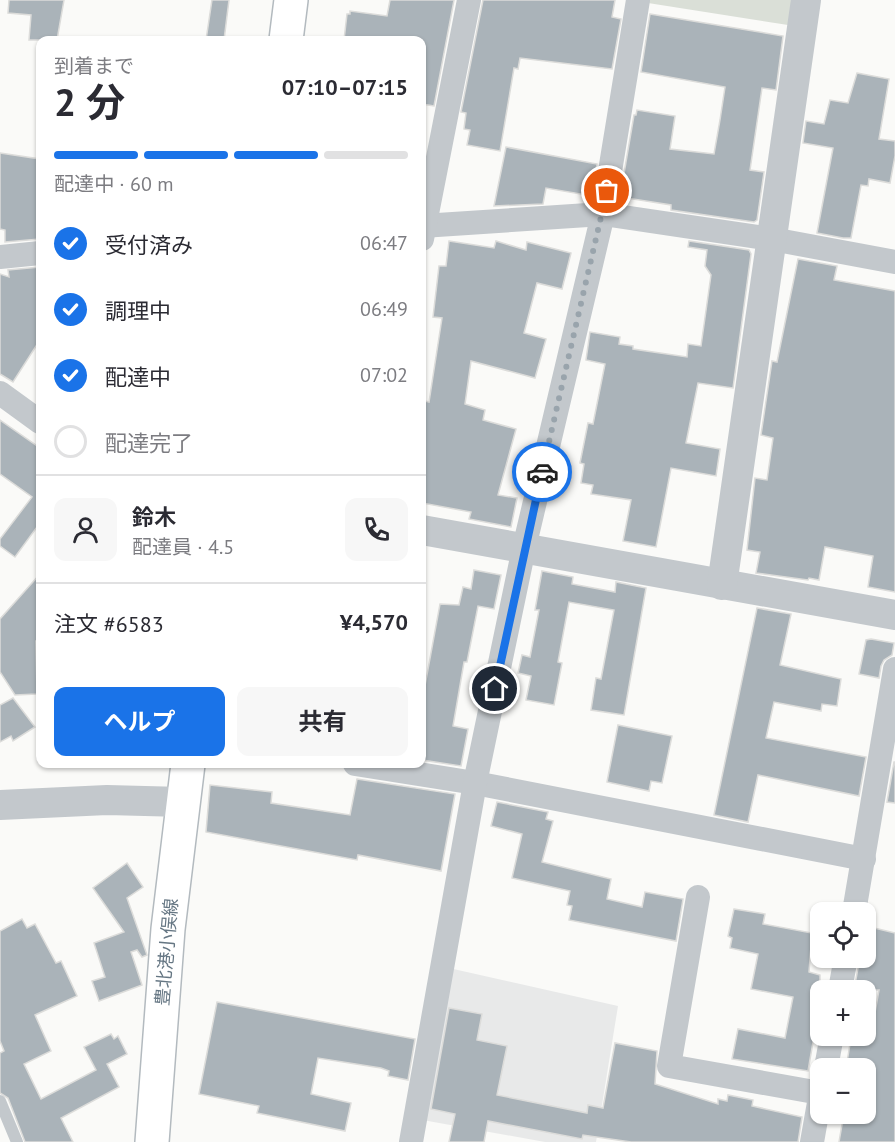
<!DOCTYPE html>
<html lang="ja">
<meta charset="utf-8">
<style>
body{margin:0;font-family:"PT Sans","Noto Sans JP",sans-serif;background:#f7f7f7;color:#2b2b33;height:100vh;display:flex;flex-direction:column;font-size:22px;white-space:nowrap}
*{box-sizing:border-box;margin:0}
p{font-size:20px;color:#7c7c81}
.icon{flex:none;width:33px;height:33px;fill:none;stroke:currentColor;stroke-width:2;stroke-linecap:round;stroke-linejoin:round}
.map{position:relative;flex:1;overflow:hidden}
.sheet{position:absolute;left:36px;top:36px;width:390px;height:732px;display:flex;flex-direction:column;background:#fff;border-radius:12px;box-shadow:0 2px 4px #0004}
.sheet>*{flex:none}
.controls{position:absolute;left:810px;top:902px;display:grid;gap:12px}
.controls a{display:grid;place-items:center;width:66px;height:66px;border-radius:12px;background:#fff;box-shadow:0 2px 4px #0004;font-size:30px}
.pin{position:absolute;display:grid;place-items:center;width:51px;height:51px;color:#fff;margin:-26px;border:3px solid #fff;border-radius:50%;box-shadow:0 2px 6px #0007}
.courier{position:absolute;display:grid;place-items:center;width:60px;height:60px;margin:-30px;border:4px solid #1a73e8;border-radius:50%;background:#fff;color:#222;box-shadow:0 2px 8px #0007}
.overview em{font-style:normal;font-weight:700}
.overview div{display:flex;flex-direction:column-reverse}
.overview{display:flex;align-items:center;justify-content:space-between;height:102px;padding:0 18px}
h1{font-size:39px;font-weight:700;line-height:45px}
.bar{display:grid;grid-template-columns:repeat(4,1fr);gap:9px 6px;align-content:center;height:72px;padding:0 18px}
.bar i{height:8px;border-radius:4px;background:#e1e1e2}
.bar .active{background:#1a73e8}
.bar p{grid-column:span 4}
.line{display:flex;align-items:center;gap:15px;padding:0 18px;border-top:2px solid #e1e1e2}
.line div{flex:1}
.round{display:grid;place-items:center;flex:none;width:63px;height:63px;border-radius:12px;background:#f7f7f7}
ol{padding:0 18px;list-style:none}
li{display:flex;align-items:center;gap:18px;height:66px}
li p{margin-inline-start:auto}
li .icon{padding:6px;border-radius:50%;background:#1a73e8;color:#fff;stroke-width:4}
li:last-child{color:#7c7c81}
li i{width:33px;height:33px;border:3px solid #e1e1e2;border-radius:50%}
.primary-button{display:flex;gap:12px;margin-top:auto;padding:12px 18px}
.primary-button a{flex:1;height:69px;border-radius:12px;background:#1a73e8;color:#fff;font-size:24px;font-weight:700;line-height:69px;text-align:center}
.primary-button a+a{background:#f7f7f7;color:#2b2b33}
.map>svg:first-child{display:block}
.built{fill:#e8e9e9}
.green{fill:#dadfd7}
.building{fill:#aab3b9;stroke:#dcdcda;stroke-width:1.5}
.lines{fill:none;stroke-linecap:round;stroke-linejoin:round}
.secondary-casing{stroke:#b3babf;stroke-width:36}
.service{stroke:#c3c8cc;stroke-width:12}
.minor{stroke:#c3c8cc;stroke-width:24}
.tertiary{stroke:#c3c8cc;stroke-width:30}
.secondary{stroke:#fff;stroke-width:33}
.done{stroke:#99a4ac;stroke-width:6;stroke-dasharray:0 10.8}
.route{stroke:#1a73e8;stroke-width:8}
.labels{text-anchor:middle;stroke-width:6;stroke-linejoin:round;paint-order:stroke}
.street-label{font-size:18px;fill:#657683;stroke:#fff}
</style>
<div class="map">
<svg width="895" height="1142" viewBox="0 0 895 1142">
<rect width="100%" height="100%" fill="#fafaf8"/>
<polygon class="built" points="449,968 618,1006 596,1142 545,1142 417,1119"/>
<polygon class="green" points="649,0 792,0 788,25 648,3"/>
<g class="building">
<polygon points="9,0 64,0 57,40 29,40 31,15 8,13"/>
<polygon points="212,0 229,0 224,40 206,40"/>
<polygon points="390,0 454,0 434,106 422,104 422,40 344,40 347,14 350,14 350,11 387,16"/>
<polygon points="483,0 615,0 612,17 621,19 612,69 520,58 518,69 514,68 500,151 467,145 470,130 464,129 466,113 461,112"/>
<polygon points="650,14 783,36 776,90 762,88 750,170 764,172 757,220 754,222 671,210 671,205 620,197 634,115 636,115 637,110 675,116 670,149 714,154 720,120 725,87 641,72"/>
<polygon points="857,73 889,79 879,139 895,141 895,156 890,183 869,179 868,186 861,185 851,238 843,238 817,233 833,148 803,143 806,121 824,124 830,100 848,103"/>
<polygon points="506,147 597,164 592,196 546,188 543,204 494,206"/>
<polygon points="0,153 40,159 40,239 5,242 5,230 0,229"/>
<polygon points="449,241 494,248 496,241 526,250 527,242 571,253 562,289 537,283 524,333 546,339 535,378 471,361 465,404 485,410 483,420 516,429 498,495 517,498 511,527 469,519 471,512 422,503 422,414 425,401 429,402 442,318 433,317 439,266 446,266"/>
<polygon points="689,241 749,250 751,254 733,388 698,383 686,443 720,449 716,476 671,468 656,547 623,541 631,500 591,494 593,485 581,483 584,464 580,463 588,423 593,424 605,364 586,360 590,332 620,337 619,344 633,346 633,349 687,357 688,344 701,346 711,275 705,266 707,250 688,247"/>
<polygon points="798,259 837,266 834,280 895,291 895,592 868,587 873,556 825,547 819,580 809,578 808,580 756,573 760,552 747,550 755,478 767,480 773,438 761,435 772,361 777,362"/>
<polygon points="40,267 40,340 13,382 0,374 0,274 9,277 8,270"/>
<polygon points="0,420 40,448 40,523 15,557 0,546 0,539 32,497 0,474"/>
<polygon points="474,570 501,575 494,609 478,606 467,662 464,662 453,726 468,729 461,766 422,760 422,691 424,691 440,604 459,605 463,587 471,589"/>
<polygon points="542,571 573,577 572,584 615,592 616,582 646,588 624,715 591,710 596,678 601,679 614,610 569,602 558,662 562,663 554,705 526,700 531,676 518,673 522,655 530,657 539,610 535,610"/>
<polygon points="40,574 40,647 36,642 37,694 15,695 0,672 0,619"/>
<polygon points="757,608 791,614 780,665 841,679 837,706 822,704 821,711 774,702 766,738 866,757 859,796 758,775 748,822 714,815"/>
<polygon points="871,639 894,643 892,655 884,660 881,666 879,678 859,674 866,640"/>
<polygon points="13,698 35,727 13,741 11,736 0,742 0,705"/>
<polygon points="618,725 672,736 662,783 651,781 649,791 607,782"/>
<polygon points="894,762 895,762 895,803 887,802"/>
<polygon points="357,779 455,794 441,871 358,855 357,860 206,832 210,785 272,792 271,803 350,815"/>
<polygon points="497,802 548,812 546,819 553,821 542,862 611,879 607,899 642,907 645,892 683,899 676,941 569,920 572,906 567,905 570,891 512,878 522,834 491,826"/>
<polygon points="127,863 143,887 127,898 147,955 142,957 137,950 131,952 142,985 99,1001 92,981 105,977 94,943 124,932 93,888"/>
<polygon points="734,909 765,914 763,924 812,933 809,972 820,975 820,1026 816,1025 808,1071 732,1059 738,1029 785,1038 793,997 751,989 758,954 730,948 732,938 728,936"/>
<polygon points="22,919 27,928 35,924 56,963 61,961 77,996 35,1015 51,1051 24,1064 41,1099 96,1070 84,1047 111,1034 114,1039 118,1036 127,1054 107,1064 119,1087 61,1118 73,1142 25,1142 8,1098 0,1093 0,1053 4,1051 0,1041 0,931"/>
<polygon points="866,926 895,933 895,1142 839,1142 844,1113 866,1113 866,1068 846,1068 851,1038 870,1041 879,990 854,990 860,957 866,957"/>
<polygon points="217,1002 415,1039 408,1080 388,1076 389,1071 381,1068 318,1058 311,1094 351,1103 345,1131 257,1113 259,1106 199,1094"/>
<polygon points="449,1008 482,1014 477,1040 507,1046 497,1095 587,1113 588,1105 603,1108 615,1043 657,1051 655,1084 718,1104 718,1099 727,1101 728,1095 753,1100 752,1106 802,1117 798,1142 631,1142 583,1135 582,1139 488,1121 484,1142 449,1142 455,1114 431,1109"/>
</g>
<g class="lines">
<defs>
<g id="secondary">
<polyline points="286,40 291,0"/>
<polyline points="152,1142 168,929 188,764"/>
</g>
</defs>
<use href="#secondary" class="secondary-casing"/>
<polyline class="service" points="0,1101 17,1142"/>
<g class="minor">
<polyline points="422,226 603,214 772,239 895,262"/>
<polyline points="422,239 469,0"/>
<polyline points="0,257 40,253"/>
<polyline points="0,393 40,422"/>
<polyline points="355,764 475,783 864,859"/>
<polyline points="698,897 669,1066 820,1093"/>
<polyline points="854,912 895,669"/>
<polyline points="840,990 846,957"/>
<polyline points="826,1068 832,1035"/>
<polyline points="411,1142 475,783 524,548 603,214 638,0"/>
<polyline points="812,1142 820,1097"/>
</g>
<g class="tertiary">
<polyline points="422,530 895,615"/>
<polyline points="722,585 806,0"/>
<polyline points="0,805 107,800 183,802"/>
</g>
<use href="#secondary" class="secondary"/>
</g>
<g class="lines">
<polyline class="done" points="542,472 607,191"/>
<polyline class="route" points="495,689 542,472"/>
</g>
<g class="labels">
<g class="street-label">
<text transform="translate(167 952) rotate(-85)" y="6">豊北港小俣線</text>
</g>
</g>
</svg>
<div class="controls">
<a><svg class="icon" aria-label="locate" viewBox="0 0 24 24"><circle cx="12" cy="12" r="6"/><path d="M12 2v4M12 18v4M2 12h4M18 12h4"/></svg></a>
<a>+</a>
<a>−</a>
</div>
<div class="pin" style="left:607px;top:191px;background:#ea580c"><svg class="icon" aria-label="bag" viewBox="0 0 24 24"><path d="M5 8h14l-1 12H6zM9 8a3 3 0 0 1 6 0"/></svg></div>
<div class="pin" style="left:495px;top:689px;background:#1f2937"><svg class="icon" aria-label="home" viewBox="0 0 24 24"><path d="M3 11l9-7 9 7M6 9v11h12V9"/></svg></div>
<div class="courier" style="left:542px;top:472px"><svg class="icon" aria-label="car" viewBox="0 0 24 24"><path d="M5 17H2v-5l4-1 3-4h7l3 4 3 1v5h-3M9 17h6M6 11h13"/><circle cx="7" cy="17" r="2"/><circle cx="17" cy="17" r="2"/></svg></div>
<section class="sheet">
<div class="overview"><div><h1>2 分</h1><p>到着まで</p></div><em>07:10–07:15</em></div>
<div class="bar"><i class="active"></i><i class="active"></i><i class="active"></i><i></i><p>配達中 · 60 m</p></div>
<ol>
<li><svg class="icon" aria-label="check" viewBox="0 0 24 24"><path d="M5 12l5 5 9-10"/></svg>受付済み<p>06:47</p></li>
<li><svg class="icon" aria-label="check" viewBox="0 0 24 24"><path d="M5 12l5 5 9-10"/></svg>調理中<p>06:49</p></li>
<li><svg class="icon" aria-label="check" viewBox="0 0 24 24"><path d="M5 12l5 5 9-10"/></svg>配達中<p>07:02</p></li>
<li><i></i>配達完了</li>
</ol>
<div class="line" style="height:108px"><a class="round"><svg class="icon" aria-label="person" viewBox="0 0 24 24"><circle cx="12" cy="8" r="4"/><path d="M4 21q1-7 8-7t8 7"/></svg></a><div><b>鈴木</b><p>配達員 · 4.5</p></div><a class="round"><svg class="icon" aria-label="phone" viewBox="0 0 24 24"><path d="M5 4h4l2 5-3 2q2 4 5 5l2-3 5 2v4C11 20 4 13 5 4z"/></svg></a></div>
<div class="line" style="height:78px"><div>注文 #6583</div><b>¥4,570</b></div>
<div class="primary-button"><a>ヘルプ</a><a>共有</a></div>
</section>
</div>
